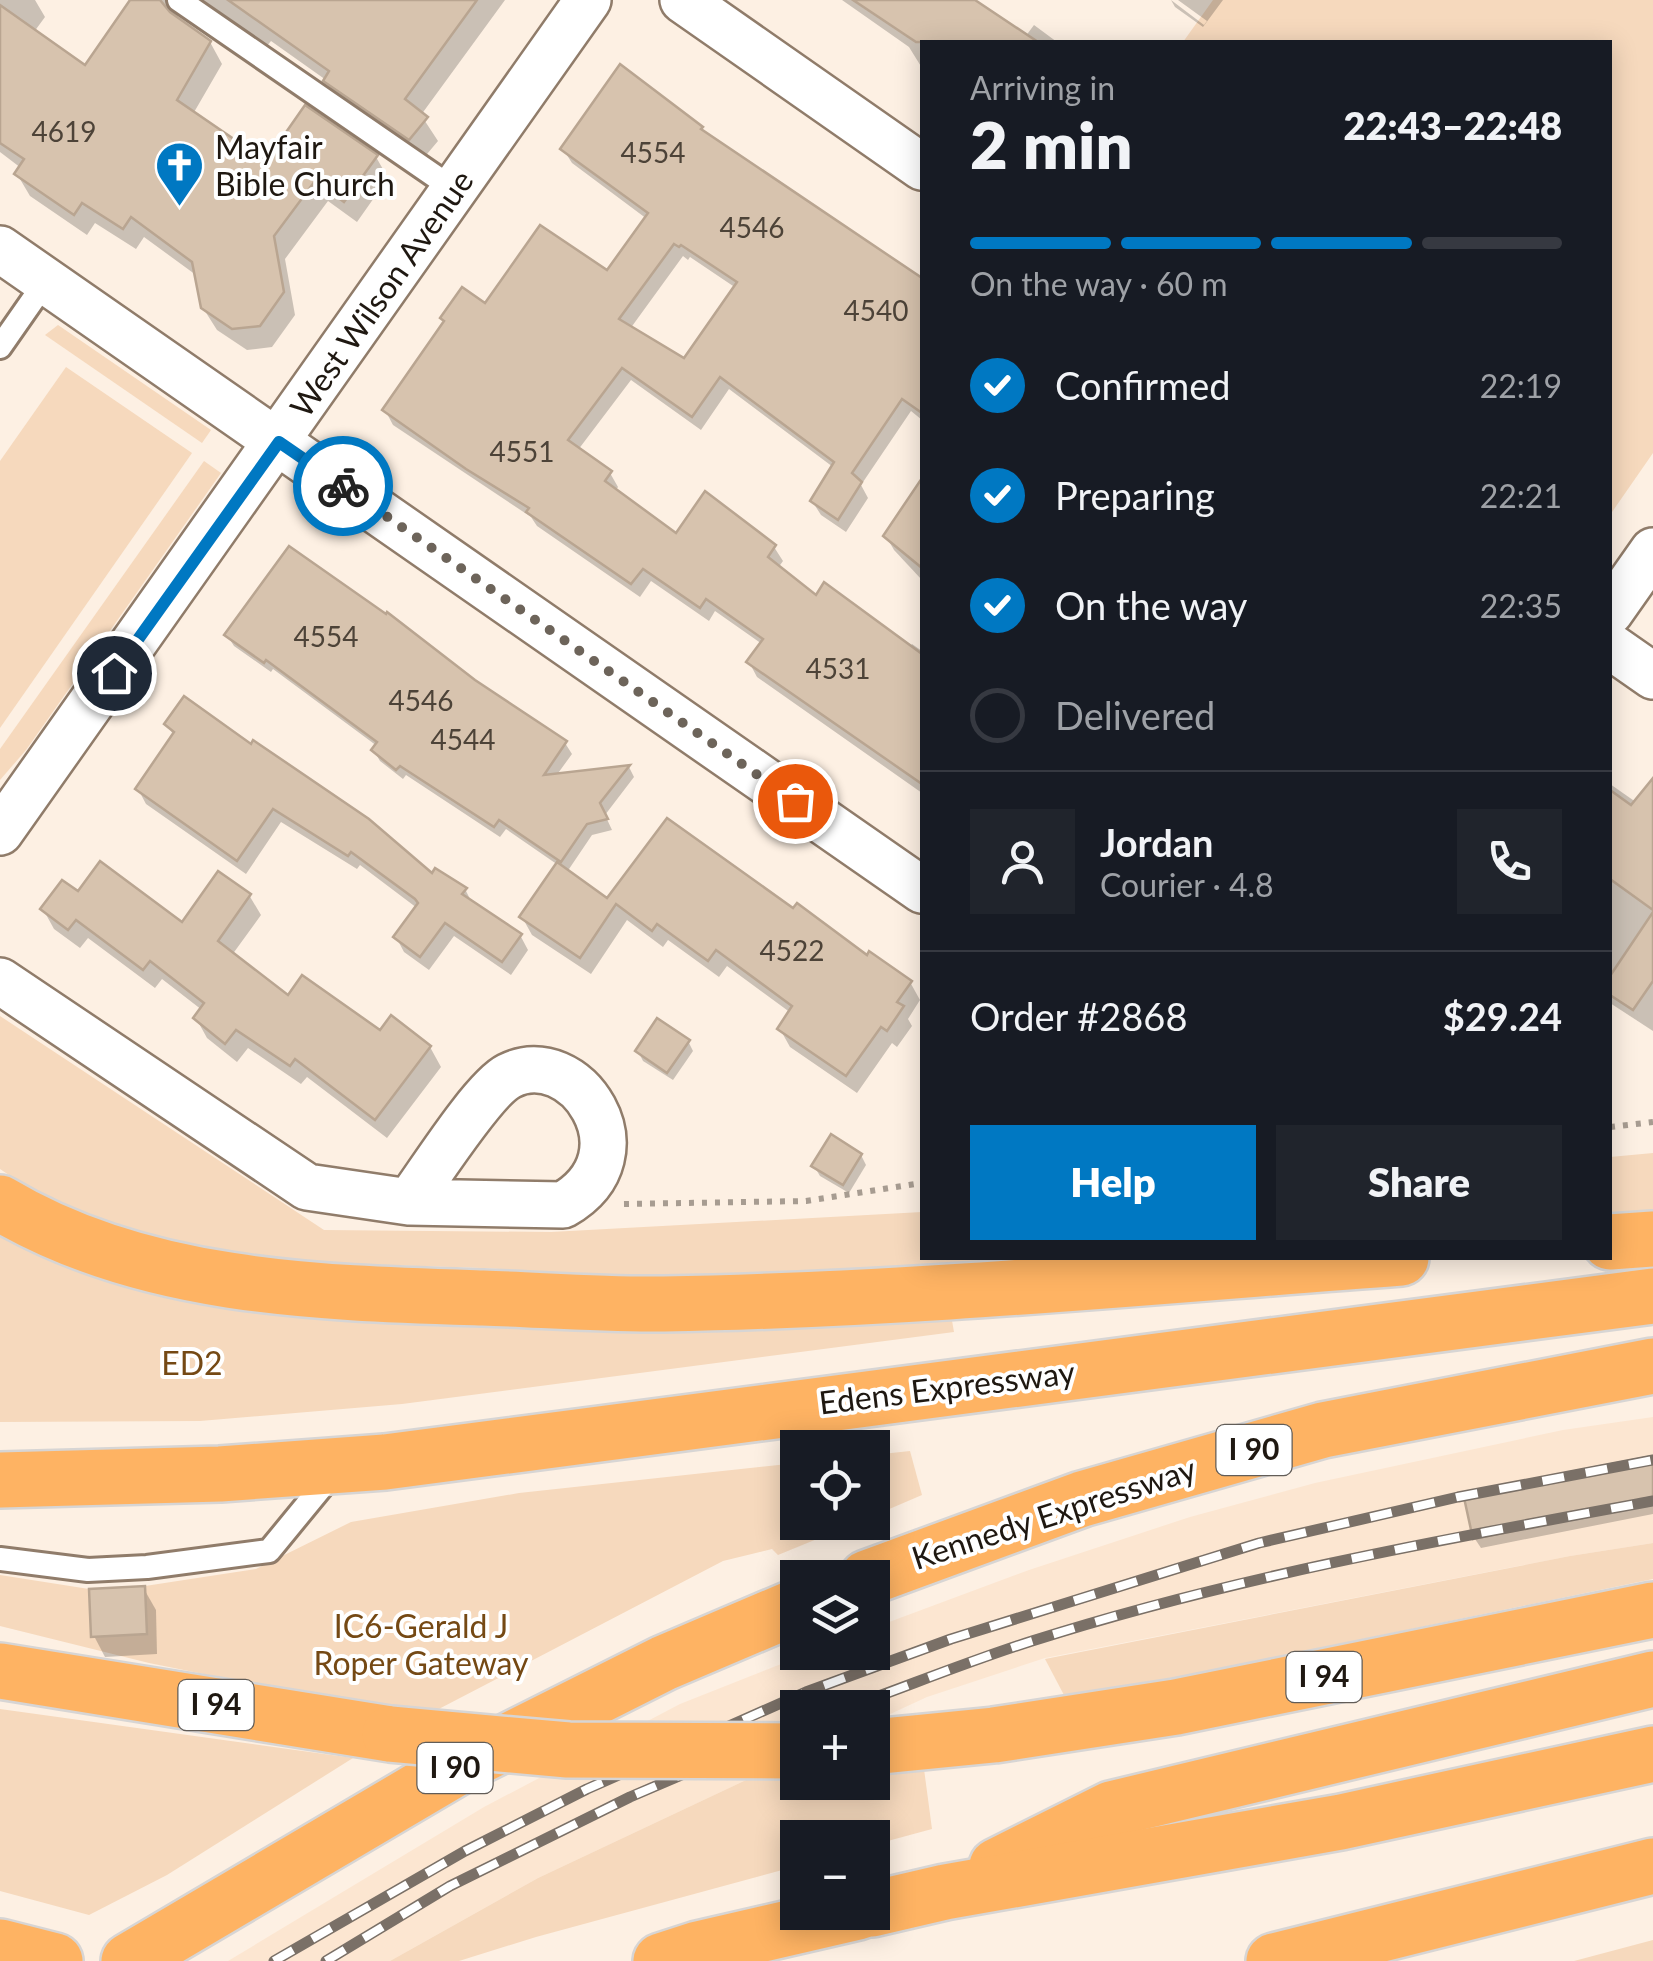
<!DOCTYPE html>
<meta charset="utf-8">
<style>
body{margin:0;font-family:Lato,sans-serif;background:#20242c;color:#f1f3f6;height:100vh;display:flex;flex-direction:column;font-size:38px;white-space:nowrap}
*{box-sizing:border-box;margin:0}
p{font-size:32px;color:#9ea1a6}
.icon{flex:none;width:55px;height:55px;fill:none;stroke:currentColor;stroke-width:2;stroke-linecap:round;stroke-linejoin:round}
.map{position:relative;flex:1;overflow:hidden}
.sheet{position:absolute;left:920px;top:40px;width:692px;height:1220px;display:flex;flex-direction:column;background:#171b24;border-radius:0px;box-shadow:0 5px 25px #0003}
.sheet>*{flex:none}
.fabs{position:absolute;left:780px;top:1430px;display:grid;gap:20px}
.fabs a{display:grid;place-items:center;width:110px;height:110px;border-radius:0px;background:#171b24;box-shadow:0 5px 25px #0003;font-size:50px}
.pin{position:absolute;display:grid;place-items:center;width:85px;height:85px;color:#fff;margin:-42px;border:5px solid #fff;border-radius:50%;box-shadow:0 2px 10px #0007}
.courier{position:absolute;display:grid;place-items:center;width:100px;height:100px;margin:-50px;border:8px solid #0078c2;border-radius:50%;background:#fff;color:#222;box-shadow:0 2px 12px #0007}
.overview em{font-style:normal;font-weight:800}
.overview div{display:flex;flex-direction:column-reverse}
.overview{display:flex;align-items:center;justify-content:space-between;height:170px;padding:0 50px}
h1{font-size:65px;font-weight:800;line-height:75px}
.bar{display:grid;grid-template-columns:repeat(4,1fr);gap:15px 10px;align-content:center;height:120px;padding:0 50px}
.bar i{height:12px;border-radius:8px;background:#363941}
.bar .on{background:#0078c2}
.bar p{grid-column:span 4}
.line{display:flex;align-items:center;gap:25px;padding:0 50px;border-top:2px solid #363941}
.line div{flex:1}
.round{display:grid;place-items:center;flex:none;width:105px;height:105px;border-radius:0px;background:#20242c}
ol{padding:0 50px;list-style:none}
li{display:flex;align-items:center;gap:30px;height:110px}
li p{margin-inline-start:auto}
li .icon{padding:10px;border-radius:50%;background:#0078c2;color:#fff;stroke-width:4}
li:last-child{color:#9ea1a6}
li i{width:55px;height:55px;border:5px solid #363941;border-radius:50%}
.button{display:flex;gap:20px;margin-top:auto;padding:20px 50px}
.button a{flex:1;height:115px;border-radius:0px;background:#0078c2;color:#fff;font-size:40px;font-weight:800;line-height:115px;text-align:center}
.button a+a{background:#20242c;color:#f1f3f6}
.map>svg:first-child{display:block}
.built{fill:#fce6d1}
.green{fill:#f6d9bd}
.shadow{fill:#0003;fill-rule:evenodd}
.building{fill:#d7c3ae;stroke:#b9a591;stroke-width:2.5;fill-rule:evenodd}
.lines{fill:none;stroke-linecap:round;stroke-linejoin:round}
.service-casing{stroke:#907c6a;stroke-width:28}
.minor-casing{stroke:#907c6a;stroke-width:50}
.motorway-casing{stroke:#d7d5d4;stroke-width:60}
.path{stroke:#a79c91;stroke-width:6;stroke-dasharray:5 8;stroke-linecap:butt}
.service{stroke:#fff;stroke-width:22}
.minor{stroke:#fff;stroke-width:45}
.motorway{stroke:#feb363;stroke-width:55}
.rail-casing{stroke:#7a7067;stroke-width:11}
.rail{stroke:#fff;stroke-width:8;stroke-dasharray:22;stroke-linecap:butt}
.motorway-bridge-casing{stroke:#d7d5d4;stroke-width:60;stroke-linecap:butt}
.motorway-bridge{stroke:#feb363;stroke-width:55}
.done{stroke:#6d645a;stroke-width:10;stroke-dasharray:0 18}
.route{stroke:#0078c2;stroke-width:12}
.labels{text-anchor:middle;stroke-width:8;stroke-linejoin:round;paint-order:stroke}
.number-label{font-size:28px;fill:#4d4338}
.shield{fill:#fff;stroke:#625d58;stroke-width:2.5}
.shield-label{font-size:30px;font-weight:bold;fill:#1f1811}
.poi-label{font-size:32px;fill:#1f1811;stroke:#fff;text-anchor:start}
.street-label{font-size:32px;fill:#1f1811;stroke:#fff}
.park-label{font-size:32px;fill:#754914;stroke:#fff}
</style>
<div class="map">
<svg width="1653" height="1961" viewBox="0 0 1653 1961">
<rect width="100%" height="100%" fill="#fdf0e3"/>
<polygon class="built" points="1653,1417 1653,1543 1570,1556 1045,1658 927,1697 873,1722 872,1708 798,1708 797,1756 538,1878 390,1961 228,1961 484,1807 680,1704 809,1653 872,1652 873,1628 1029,1570 1190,1517 1315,1483 1563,1430"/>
<g class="green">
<polygon points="1213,0 1653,0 1653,453 1610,515 1610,42 1183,42"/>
<polygon points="58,325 211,430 202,443 45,335"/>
<polygon points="66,367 192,453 0,728 0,461"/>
<polygon points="204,461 221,473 26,750 0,780 0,749"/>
<path d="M 0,1016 L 324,1230 L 551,1232 L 922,1212 L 922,1258 L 1025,1258 C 910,1268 794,1276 678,1278 C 613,1278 546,1271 481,1268 C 313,1262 145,1269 0,1169 Z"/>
<polygon points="1653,1153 1653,1211 1610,1214 1610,1157"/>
<polygon points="0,1233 25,1249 155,1290 950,1309 954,1332 402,1404 200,1421 0,1422"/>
<polygon points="910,1451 922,1495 873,1516 873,1455"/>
<polygon points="797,1463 798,1522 856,1523 778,1555 772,1549 723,1561 433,1712 269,1687 149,1663 0,1626 0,1575 89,1589 145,1586 256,1569 351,1522 519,1493"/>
<polygon points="1653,1543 1653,1579 1194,1674 1065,1697 1045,1659 1570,1556"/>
<polygon points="0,1709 353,1758 167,1875 89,1915 0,1891"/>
<polygon points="924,1769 932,1829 873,1845 872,1838 798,1838 797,1866 536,1937 459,1961 390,1961 538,1878 746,1780 872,1782 873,1774"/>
<polygon points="1653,1940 1653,1961 1574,1961"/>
</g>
<g class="shadow">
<polygon points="0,0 35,0 45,17 34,32 86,68 134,0 505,0 421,115 438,141 422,160 338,102 326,80 271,41 267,46 195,6 177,14 177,20 210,42 222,64 193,114 266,165 376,157 388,178 357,222 328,201 285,259 295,315 272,347 247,350 217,330 203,308 196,275 144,237 136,249 95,223 87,235 30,196 17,174 21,168 0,152"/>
<polygon points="842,0 970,0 1025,37 1034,25 1057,42 922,42 922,68 909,47"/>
<polygon points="1171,0 1204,25 1207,21 1178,0 1223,0 1203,27 1175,7"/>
<path d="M 701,128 L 704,134 L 922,281 L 922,420 L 911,411 L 861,485 L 868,498 L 846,532 L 821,515 L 812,501 L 833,467 L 729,389 L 701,430 L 631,380 L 578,450 L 610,473 L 618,487 L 615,492 L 677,537 L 774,547 L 783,561 L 778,568 L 817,598 L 909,648 L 912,644 L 922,651 L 922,793 L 757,677 L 749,662 L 762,644 L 715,611 L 709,621 L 651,581 L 640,597 L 537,526 L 531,517 L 393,425 L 385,410 L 486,307 L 608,273 L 647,219 L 572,163 L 563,149 ZM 683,256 L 688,260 L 690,257 L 736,288 L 684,361 L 630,329 Z"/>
<polygon points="922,482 922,580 894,550 886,536"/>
<polygon points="227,635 473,682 565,743 572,754 556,776 629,767 634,777 605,815 612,830 592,835 567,872 608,901 794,911 910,982 920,1000 908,1019 912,1026 897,1047 892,1043 857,1093 790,1047 780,1029 791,1013 727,966 719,977 668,940 663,947 627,920 591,974 532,935 522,917 558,865 506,829 500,837 406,775 403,779 380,761 374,751 377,746 273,669 271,672 234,646"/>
<polygon points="167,724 432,877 465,889 473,905 520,935 528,950 511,975 454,936 429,970 404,952 396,937 417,908 360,865 357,869 281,822 246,874 146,804 138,789 174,736"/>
<polygon points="1610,784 1653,814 1653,1031 1610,1003"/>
<polygon points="78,895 183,926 249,895 261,915 232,955 289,998 380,1033 430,1047 441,1067 387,1138 307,1077 301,1084 248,1048 237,1062 207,1038 196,1018 202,1010 162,979 155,988 88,938 80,948 54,929 43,909"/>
<polygon points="688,1041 693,1051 673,1080 643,1061 638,1051"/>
<polygon points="861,1155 866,1165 849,1193 820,1176 814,1166"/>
<polygon points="1653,1459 1653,1514 1481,1548 1475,1539"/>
<polygon points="144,1589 156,1610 157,1654 105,1657 94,1636"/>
</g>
<g class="building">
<polygon points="130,0 160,0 170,12 211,41 177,100 266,161 305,105 378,155 344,202 315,181 274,236 284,292 260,326 232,329 201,308 192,262 131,217 123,229 82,203 74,215 14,174 24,159 0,143 0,5 85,65"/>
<polygon points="228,0 477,0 405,99 428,117 409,140 323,81 329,71"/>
<polygon points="853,0 975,0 1038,42 916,42"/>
<path d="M 620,64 L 703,127 L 701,129 L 922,278 L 922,413 L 902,399 L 852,473 L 862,482 L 838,520 L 810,501 L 834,462 L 720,377 L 692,417 L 622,368 L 568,440 L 612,471 L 605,481 L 676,533 L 705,491 L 776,545 L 768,557 L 816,595 L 824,582 L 922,654 L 922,784 L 746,662 L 763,639 L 706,599 L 700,608 L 643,569 L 631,584 L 526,512 L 529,508 L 466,469 L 382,410 L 444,321 L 440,318 L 462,287 L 485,303 L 540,225 L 607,270 L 648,213 L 560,149 ZM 674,244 L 679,247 L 681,245 L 737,282 L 684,358 L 619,319 Z"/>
<polygon points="922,478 922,568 883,536"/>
<polygon points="289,546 386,614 387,612 475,680 567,741 544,775 630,765 600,803 608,819 587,824 561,862 499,820 494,827 400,766 396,770 371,750 377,742 266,660 264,663 224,635"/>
<polygon points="184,696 251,744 253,740 369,819 432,873 435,868 467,888 462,894 522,934 502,962 445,923 420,957 393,937 418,903 415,899 351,852 348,856 273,809 237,861 135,789 174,732 164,724"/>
<polygon points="1653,778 1653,910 1610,879 1610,790 1631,805"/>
<polygon points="667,818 793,908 797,903 867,955 869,951 912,981 897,1002 904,1006 887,1031 881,1027 846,1076 777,1029 792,1006 716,950 708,961 657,924 652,931 616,904 580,958 519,917 557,862 607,898"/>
<polygon points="100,861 182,922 218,871 251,894 218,941 288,995 302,975 380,1030 391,1015 431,1046 375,1120 295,1059 290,1066 236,1030 225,1044 193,1018 204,1003 150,961 143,970 76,920 68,930 40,909 62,880 78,891"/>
<polygon points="1653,912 1653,981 1633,1010 1610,995 1610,976"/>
<polygon points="657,1018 690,1040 667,1073 635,1051"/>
<polygon points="831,1134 862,1154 843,1185 811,1166"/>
<polygon points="1653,1456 1653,1503 1473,1539 1463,1493"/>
<polygon points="145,1586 147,1634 91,1637 89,1589"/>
</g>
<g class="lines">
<defs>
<g id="service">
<polyline points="179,0 455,190"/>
<polyline points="0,347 46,281"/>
<polyline points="0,1559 88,1570 147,1567 269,1551 333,1473"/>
</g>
<g id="minor">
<polyline points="683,0 922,167"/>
<polyline points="0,249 922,890"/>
<polyline points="1610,612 1653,551"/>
<polyline points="1610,646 1653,676"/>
<polyline points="0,832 588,0"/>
<path d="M 0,981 L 307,1187 L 409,1202 L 563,1205 C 652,1154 574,1042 509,1076 C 483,1089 429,1175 409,1202"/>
</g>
<g id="motorway">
<path d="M 0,1203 C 144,1289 320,1293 483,1298 C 543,1300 604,1305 664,1304 C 910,1300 1156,1276 1401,1258"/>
<polyline points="1610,1242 1653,1239"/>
<polyline points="0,1480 220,1474 385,1462 1653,1296"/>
<polyline points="867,1578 1082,1499 1323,1430 1653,1366"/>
<polyline points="0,1671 390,1734"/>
<polyline points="872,1747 994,1735 1176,1707 1653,1610"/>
<polyline points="997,1866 1111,1809 1653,1679"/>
<polyline points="872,1909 945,1892 1341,1822 1653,1754"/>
<polyline points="0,1947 55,1961"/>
<polyline points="129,1961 463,1764 664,1663 798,1606"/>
<polyline points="661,1961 698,1949 858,1912"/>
<polyline points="1274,1961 1653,1866"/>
</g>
</defs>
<use href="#service" class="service-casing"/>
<use href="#minor" class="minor-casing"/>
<use href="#motorway" class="motorway-casing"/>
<g class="path">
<polyline points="1610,1127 1653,1122"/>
<polyline points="624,1204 806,1201 922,1183"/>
</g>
<use href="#service" class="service"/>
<use href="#minor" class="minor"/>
<use href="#motorway" class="motorway"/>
<defs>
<g id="rail">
<path d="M 846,1708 C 908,1686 969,1661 1032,1641 C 1233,1577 1445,1539 1653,1501"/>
<polyline points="274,1961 465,1851 587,1789 806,1692 951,1639 1259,1543 1458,1497 1653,1460"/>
<polyline points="326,1961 450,1886 630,1797 798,1725"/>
</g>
</defs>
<use href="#rail" class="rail-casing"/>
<use href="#rail" class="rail"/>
<defs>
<polyline id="motorway-bridge" points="390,1734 568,1750 798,1751"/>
</defs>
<use href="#motorway-bridge" class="motorway-bridge-casing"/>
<use href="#motorway-bridge" class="motorway-bridge"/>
</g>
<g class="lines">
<polyline class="done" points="343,486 795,801"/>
<polyline class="route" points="114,673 279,442 343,486"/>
</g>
<defs>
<symbol id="church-pin" viewBox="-11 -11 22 30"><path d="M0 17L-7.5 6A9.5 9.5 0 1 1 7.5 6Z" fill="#0078c2" stroke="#fff"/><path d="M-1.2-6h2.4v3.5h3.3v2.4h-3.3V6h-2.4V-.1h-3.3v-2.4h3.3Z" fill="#fff"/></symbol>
</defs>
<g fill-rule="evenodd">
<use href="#church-pin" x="152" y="138" width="55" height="75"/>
</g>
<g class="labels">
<g class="number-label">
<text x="64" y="142">4619</text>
<text x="653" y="163">4554</text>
<text x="752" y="238">4546</text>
<text x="876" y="321">4540</text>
<text x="522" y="462">4551</text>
<text x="326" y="647">4554</text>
<text x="838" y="679">4531</text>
<text x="421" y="711">4546</text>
<text x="463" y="750">4544</text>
<text x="792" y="961">4522</text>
</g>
<g class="shield">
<rect x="1216.5" y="1425" width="75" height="50" rx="8"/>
<rect x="1286.5" y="1652" width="75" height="50" rx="8"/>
<rect x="178.5" y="1680" width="75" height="50" rx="8"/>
<rect x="417.5" y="1743" width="75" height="50" rx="8"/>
</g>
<g class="shield-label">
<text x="1254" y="1460">I 90</text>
<text x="1324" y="1687">I 94</text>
<text x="216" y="1715">I 94</text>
<text x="455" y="1778">I 90</text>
</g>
<g class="poi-label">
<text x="215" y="159">Mayfair<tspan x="215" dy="37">Bible Church</tspan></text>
</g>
<g class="street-label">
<text transform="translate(382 294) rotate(-55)" y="11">West Wilson Avenue</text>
<text transform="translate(947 1388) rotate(-7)" y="11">Edens Expressway</text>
<text transform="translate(1054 1514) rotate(-18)" y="11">Kennedy Expressway</text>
</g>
<g class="park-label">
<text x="192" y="1375">ED2</text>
<text x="421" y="1638">IC6-Gerald J<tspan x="421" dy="37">Roper Gateway</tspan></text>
</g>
</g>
</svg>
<div class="fabs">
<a><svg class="icon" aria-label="locate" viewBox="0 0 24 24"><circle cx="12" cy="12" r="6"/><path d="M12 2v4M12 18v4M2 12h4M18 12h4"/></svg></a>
<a><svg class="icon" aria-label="layers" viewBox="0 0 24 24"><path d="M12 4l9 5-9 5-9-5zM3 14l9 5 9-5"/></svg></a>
<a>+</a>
<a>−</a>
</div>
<div class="pin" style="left:795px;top:801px;background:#ea580c"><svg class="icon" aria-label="bag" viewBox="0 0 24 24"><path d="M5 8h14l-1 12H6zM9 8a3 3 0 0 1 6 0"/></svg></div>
<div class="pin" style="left:114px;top:673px;background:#1f2937"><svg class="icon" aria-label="home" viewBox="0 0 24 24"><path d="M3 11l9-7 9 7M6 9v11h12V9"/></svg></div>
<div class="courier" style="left:343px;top:486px"><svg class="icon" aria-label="bike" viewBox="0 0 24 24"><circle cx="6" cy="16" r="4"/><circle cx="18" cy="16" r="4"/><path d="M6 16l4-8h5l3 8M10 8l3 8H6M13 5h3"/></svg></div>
<section class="sheet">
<div class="overview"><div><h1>2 min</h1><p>Arriving in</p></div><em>22:43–22:48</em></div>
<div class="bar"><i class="on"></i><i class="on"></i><i class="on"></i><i></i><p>On the way · 60 m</p></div>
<ol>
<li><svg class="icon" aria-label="check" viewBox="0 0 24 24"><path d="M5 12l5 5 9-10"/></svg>Confirmed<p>22:19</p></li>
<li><svg class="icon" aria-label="check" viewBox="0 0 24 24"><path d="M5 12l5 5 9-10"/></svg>Preparing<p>22:21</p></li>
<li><svg class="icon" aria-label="check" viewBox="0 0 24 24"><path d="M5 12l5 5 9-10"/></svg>On the way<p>22:35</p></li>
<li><i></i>Delivered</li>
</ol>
<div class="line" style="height:180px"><a class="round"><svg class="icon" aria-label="person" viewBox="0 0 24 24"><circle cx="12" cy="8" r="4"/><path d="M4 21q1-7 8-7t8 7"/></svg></a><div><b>Jordan</b><p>Courier · 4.8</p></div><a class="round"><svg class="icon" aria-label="phone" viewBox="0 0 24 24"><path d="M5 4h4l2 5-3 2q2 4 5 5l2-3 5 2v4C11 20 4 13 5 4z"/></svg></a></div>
<div class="line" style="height:130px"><div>Order #2868</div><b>$29.24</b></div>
<div class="button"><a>Help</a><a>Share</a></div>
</section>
</div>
